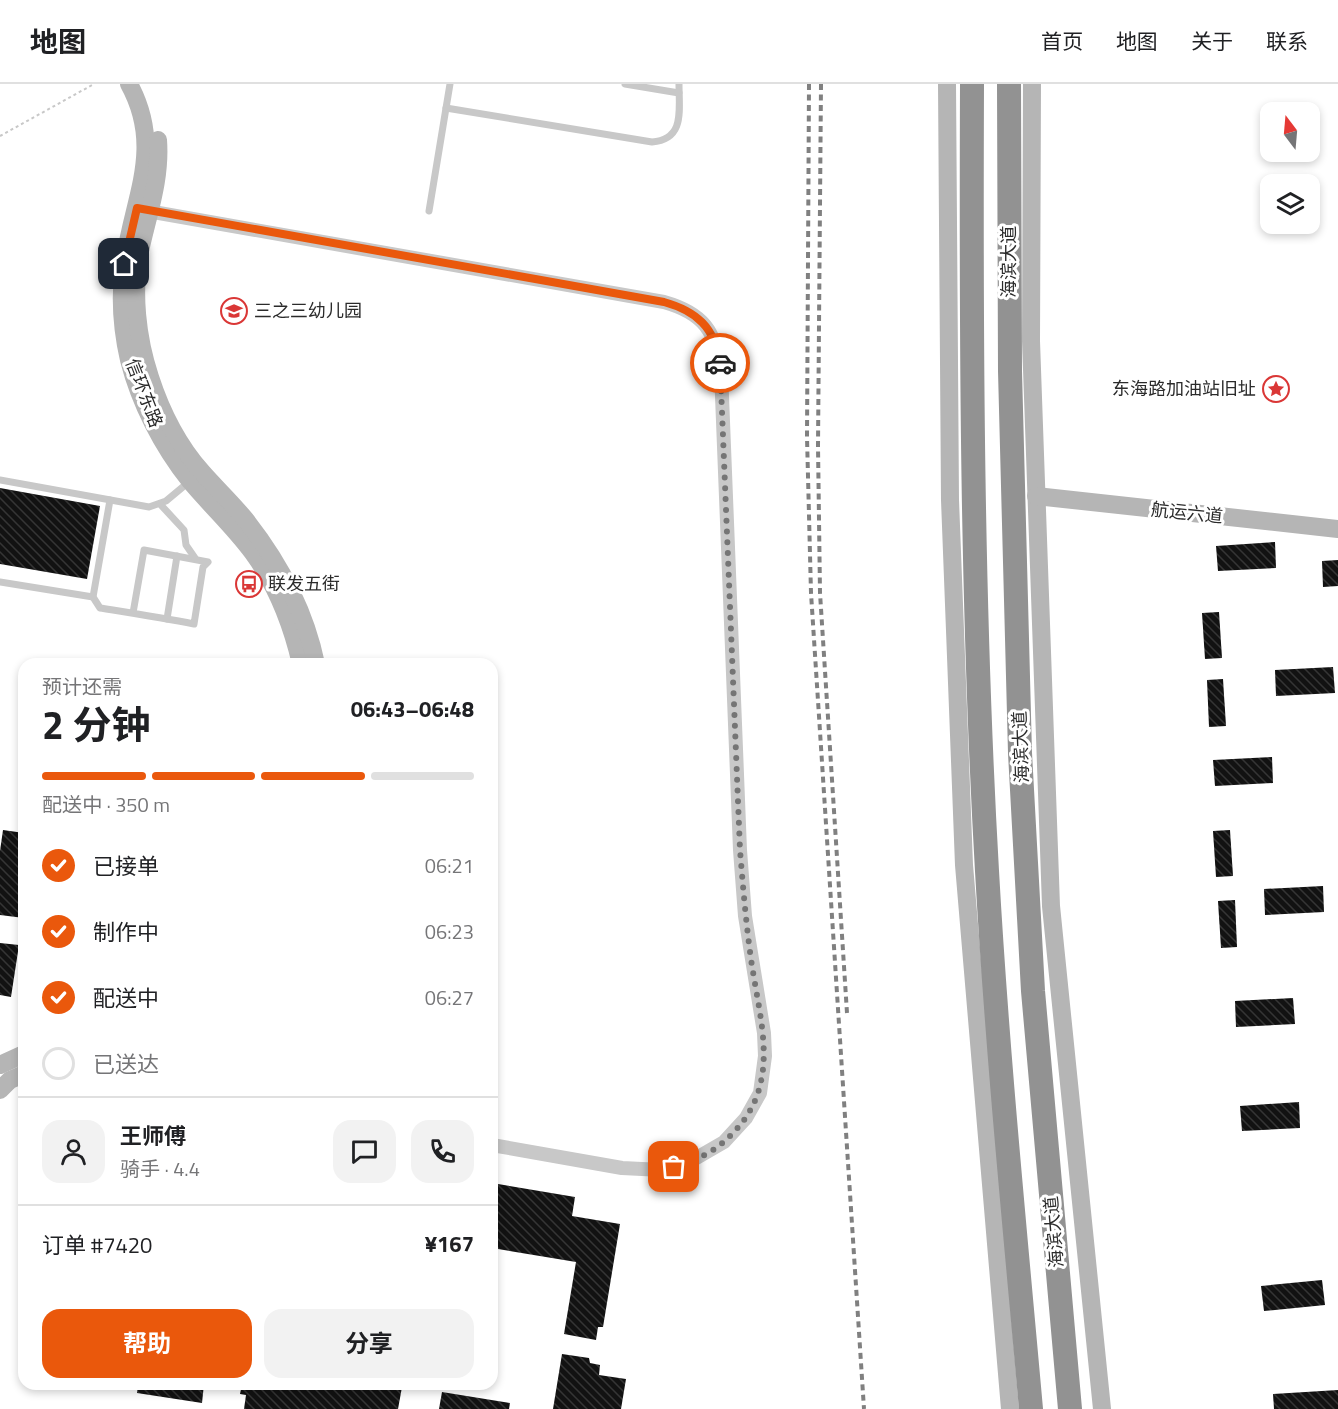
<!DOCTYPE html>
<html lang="zh">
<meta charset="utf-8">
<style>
body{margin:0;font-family:"Titillium Web","Noto Sans SC",sans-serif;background:#f2f2f2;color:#202124;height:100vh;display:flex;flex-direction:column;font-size:22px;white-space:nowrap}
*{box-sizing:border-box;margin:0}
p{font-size:20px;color:#757577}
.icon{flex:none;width:33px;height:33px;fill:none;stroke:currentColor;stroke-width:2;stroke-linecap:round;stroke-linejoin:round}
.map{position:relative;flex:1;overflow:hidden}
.details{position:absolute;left:18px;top:574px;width:480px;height:732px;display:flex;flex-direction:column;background:#fff;border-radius:18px;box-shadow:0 3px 9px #0003}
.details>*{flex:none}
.needle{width:39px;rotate:344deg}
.fabs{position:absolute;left:1260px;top:18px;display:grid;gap:12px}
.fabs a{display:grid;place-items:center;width:60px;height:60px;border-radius:12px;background:#fff;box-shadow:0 3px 9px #0003;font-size:30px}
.pin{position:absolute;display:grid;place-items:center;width:51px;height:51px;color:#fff;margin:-26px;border-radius:12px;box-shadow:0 3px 9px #0006}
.courier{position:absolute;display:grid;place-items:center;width:60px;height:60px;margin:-30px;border:4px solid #ea580c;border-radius:50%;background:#fff;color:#222;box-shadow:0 2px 8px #0007}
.overview em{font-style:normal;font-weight:700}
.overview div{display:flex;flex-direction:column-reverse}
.overview{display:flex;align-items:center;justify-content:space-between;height:102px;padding:0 24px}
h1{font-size:39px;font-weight:700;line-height:45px}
.bar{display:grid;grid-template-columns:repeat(4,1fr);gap:9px 6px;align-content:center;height:72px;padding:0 24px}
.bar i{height:8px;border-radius:4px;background:#e0e0e0}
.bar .on{background:#ea580c}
.bar p{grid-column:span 4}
.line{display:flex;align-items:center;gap:15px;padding:0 24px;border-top:2px solid #e0e0e0}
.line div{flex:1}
.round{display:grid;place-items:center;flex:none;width:63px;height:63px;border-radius:18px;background:#f2f2f2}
ol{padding:0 24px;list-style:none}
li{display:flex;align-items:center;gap:18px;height:66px}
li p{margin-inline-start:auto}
li .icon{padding:6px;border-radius:50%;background:#ea580c;color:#fff;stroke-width:4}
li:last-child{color:#757577}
li i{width:33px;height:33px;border:3px solid #e0e0e0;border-radius:50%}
.button{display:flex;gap:12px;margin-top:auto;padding:12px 24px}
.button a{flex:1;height:69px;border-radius:18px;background:#ea580c;color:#fff;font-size:24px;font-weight:700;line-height:69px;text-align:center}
.button a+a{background:#f2f2f2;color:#202124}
header{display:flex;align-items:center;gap:36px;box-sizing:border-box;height:84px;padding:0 30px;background:#fff;border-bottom:2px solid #e0e0e0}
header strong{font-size:28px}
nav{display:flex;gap:33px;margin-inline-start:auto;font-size:21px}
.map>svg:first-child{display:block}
.building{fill:url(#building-back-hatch)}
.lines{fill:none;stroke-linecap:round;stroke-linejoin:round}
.path{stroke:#c8c8c8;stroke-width:2;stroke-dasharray:3 3;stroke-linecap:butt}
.lane{stroke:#c8c8c8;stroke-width:7}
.street{stroke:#c8c8c8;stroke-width:14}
.secondary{stroke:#b5b5b5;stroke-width:18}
.highway{stroke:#929292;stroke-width:24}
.rail{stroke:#808080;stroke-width:4;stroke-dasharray:6 4.5;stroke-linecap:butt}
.done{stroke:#757575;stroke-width:6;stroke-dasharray:0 10.8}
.route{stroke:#ea580c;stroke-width:8}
.labels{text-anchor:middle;stroke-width:6;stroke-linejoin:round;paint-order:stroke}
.street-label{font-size:18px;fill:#2b2b2b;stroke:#fff}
.poi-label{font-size:18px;fill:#2b2b2b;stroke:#fff;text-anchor:start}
</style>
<header>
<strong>地图</strong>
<nav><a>首页</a><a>地图</a><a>关于</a><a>联系</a></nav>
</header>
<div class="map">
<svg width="1338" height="1325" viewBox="0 0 1338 1325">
<defs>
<pattern id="building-back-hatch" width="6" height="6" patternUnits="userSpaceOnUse" patternTransform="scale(1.5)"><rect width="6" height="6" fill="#121212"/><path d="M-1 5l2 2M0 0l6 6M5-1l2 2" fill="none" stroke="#353535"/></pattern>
</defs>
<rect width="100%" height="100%" fill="#fff"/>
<g class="building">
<polygon points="0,404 100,422 87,495 0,480"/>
<polygon points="1275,458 1276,484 1218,487 1216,462"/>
<polygon points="1338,476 1338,502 1323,503 1322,477"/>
<polygon points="1219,528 1222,574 1205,575 1202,529"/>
<polygon points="1333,583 1335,609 1276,612 1275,586"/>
<polygon points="1223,595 1226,642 1209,643 1207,596"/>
<polygon points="1272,673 1273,699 1215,702 1213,676"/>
<polygon points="3,746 24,749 24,834 0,831 0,767"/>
<polygon points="1230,746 1233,792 1216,793 1213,747"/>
<polygon points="1323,802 1324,828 1265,831 1264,805"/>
<polygon points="1235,816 1237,863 1221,864 1218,817"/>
<polygon points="0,859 19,861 11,913 0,911"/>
<polygon points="1293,914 1295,940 1236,943 1235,917"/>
<polygon points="1299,1018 1300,1044 1242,1047 1240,1022"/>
<polygon points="492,1099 575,1113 572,1132 620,1140 603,1243 598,1243 596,1256 564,1250 576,1178 492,1164"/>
<polygon points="1322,1196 1325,1221 1264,1227 1261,1202"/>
<polygon points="562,1270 589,1274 590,1279 600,1281 599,1291 626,1295 621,1325 553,1325"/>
<polygon points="138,1300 204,1300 202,1319 137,1309"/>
<polygon points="242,1300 383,1300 402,1303 398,1325 244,1325 246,1311 240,1310"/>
<polygon points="1338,1306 1338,1325 1274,1325 1273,1310"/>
<polygon points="442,1308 510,1319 509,1325 439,1325"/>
</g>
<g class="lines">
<polyline class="path" points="0,52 94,0"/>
<g class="lane">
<polyline points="625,0 679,9"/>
<path d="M 446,24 L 652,58 C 685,55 679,27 679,0"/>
<polyline points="429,127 450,0"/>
<polyline points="0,396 149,423 166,417 190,397"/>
<path d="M 110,416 L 93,513 L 100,524 C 131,529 163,534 194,540 L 203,483 L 208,478 L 144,466 L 133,529"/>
<polyline points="160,420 184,446 186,461 195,474"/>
<polyline points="0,498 93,513"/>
<polyline points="167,535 177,472"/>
</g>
<path class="street" d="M 142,126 L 664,218 C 703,229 716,247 721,287 L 740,766 L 745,832 L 764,949 L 765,972 L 760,1009 L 746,1034 L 724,1058 L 686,1080 L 662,1086 L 622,1084 L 492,1061"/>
<g class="secondary">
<path d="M 129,0 C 165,66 132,115 124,181 C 120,211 122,246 129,276 C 140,319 162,362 190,397 C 210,421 234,443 253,469 C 277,502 292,541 301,580"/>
<polyline points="947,0 950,416 964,781 1010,1325"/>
<polyline points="1032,0 1031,257 1051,822 1102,1325"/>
<path d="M 158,56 C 161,95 148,130 140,167 C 132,208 137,254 150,293 C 161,327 178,361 202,388 C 216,404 231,418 245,435 C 279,478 305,526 316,580"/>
<polyline points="1036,412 1338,445"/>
<polyline points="0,981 24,970"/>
<polyline points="0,1006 10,996 24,990"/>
</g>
<g class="highway">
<path d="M 972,0 C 971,262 972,525 987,787 C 997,966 1015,1146 1031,1325"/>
<polyline points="1009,0 1010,287 1020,669 1033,907 1070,1325"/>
</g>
<g class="rail">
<polyline points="809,0 807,353 811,509 864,1325"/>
<polyline points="821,0 818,362 820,509 847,929"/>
</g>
</g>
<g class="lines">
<path class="done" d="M 674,1083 C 695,1078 715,1067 730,1052 C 783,1001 760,939 751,875 C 746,839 743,803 740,766 L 720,279"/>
<path class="route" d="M 124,180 L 137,124 L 664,218 C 696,227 715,243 720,279"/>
</g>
<defs>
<symbol id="school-ring" viewBox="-11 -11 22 22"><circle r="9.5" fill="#fff" stroke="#da3736" stroke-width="1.5"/><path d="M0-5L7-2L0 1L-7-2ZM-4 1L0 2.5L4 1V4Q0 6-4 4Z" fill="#da3736"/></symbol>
<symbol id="sight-ring" viewBox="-11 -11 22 22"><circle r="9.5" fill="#fff" stroke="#da3736" stroke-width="1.5"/><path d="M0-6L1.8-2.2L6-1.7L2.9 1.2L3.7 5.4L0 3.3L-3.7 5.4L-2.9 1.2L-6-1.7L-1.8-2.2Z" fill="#da3736"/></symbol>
<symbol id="bus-ring" viewBox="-11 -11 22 22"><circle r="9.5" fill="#fff" stroke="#da3736" stroke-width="1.5"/><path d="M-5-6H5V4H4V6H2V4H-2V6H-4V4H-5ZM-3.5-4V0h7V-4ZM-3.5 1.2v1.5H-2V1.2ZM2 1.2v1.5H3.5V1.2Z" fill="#da3736"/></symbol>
</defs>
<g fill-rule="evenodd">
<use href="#school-ring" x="219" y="212" width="30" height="30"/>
<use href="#sight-ring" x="1261" y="290" width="30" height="30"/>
<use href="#bus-ring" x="234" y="485" width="30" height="30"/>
</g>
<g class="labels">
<g class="street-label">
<text transform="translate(1009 178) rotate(-90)" y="6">海滨大道</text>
<text transform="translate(144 309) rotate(69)" y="6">信环东路</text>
<text transform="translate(1187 429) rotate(6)" y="6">航运六道</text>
<text transform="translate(1021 663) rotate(-92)" y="6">海滨大道</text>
<text transform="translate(1054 1148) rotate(-95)" y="6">海滨大道</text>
</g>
<g class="poi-label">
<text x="254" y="233">三之三幼儿园</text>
<text x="1256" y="311" text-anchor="end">东海路加油站旧址</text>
<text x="268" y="506">联发五街</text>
</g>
</g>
</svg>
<div class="fabs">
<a><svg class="needle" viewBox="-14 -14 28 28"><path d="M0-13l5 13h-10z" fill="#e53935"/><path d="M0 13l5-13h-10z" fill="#757577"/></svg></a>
<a><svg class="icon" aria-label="layers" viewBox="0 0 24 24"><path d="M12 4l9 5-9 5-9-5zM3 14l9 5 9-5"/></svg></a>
</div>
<div class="pin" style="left:674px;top:1083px;background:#ea580c"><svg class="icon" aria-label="bag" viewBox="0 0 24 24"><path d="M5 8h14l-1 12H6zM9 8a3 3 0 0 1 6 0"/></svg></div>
<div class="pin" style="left:124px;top:180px;background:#1f2937"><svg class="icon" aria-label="home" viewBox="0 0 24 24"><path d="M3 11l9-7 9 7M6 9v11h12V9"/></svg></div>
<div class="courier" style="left:720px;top:279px"><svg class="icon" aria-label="car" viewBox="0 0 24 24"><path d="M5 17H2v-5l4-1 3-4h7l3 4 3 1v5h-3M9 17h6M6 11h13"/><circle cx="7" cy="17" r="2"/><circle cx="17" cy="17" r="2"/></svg></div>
<section class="details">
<div class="overview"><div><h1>2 分钟</h1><p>预计还需</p></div><em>06:43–06:48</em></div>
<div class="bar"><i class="on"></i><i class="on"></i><i class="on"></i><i></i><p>配送中 · 350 m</p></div>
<ol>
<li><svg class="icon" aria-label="check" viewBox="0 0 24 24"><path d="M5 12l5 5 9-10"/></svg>已接单<p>06:21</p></li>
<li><svg class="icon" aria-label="check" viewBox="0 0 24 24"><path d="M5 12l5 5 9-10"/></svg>制作中<p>06:23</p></li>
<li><svg class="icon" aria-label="check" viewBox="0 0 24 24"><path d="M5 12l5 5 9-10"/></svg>配送中<p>06:27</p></li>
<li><i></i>已送达</li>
</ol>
<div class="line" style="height:108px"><a class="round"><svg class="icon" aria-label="person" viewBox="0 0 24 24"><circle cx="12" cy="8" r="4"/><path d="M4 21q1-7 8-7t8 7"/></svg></a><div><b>王师傅</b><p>骑手 · 4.4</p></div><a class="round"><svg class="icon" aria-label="chat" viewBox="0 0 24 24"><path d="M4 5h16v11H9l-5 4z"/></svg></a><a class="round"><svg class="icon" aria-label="phone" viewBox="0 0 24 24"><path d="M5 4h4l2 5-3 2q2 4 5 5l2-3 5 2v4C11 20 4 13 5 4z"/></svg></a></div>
<div class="line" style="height:78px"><div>订单 #7420</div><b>¥167</b></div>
<div class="button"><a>帮助</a><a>分享</a></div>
</section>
</div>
